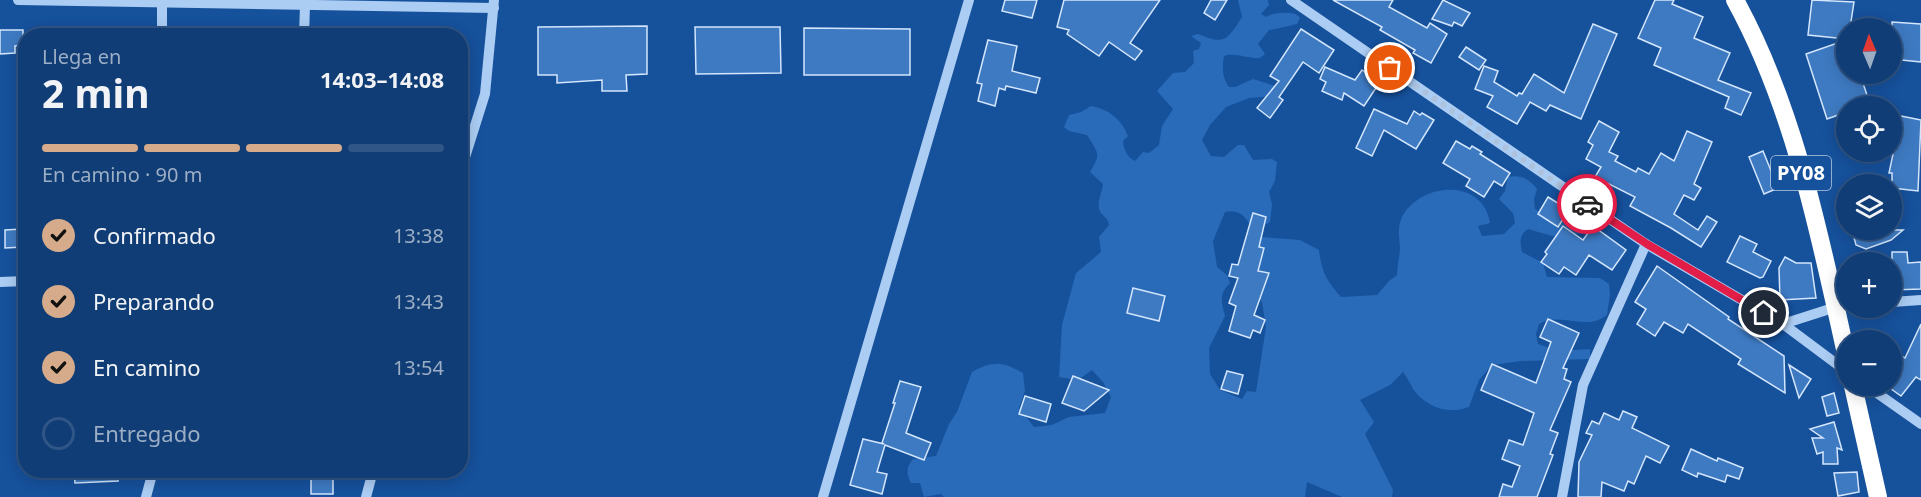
<!DOCTYPE html>
<html lang="es">
<meta charset="utf-8">
<style>
body{margin:0;font-family:"Noto Sans",sans-serif;background:#1e487d;color:#f1f3f6;height:100vh;display:flex;flex-direction:column;font-size:22px;white-space:nowrap}
*{box-sizing:border-box;margin:0}
p{font-size:20px;color:#9caec5}
.icon{flex:none;width:33px;height:33px;fill:none;stroke:currentColor;stroke-width:2;stroke-linecap:round;stroke-linejoin:round}
.map{position:relative;flex:1;overflow:hidden}
.details{position:absolute;left:18px;top:28px;width:450px;height:450px;display:flex;flex-direction:column;background:#103d75;border-radius:24px;box-shadow:0 3px 15px #0003,0 0 0 2px #305687}
.details>*{flex:none}
.needle{width:39px;rotate:358deg}
.fabs{position:absolute;left:1836px;top:18px;display:grid;gap:12px}
.fabs a{display:grid;place-items:center;width:66px;height:66px;border-radius:50%;background:#103d75;box-shadow:0 3px 15px #0003,0 0 0 2px #305687;font-size:30px}
.pin{position:absolute;display:grid;place-items:center;width:51px;height:51px;color:#fff;margin:-26px;border:3px solid #fff;border-radius:50%;box-shadow:0 2px 6px #0007}
.courier{position:absolute;display:grid;place-items:center;width:60px;height:60px;margin:-30px;border:4px solid #e11d48;border-radius:50%;background:#fff;color:#222;box-shadow:0 2px 8px #0007}
.summary em{font-style:normal;font-weight:700}
.summary div{display:flex;flex-direction:column-reverse}
.summary{display:flex;align-items:center;justify-content:space-between;height:102px;padding:0 24px}
h1{font-size:39px;font-weight:700;line-height:45px}
.bar{display:grid;grid-template-columns:repeat(4,1fr);gap:9px 6px;align-content:center;height:72px;padding:0 24px}
.bar i{height:8px;border-radius:4px;background:#305687}
.bar .active{background:#d6ab8b}
.bar p{grid-column:span 4}
ol{padding:0 24px;list-style:none}
li{display:flex;align-items:center;gap:18px;height:66px}
li p{margin-inline-start:auto}
li .icon{padding:6px;border-radius:50%;background:#d6ab8b;color:#111;stroke-width:4}
li:last-child{color:#9caec5}
li i{width:33px;height:33px;border:3px solid #305687;border-radius:50%}
.map>svg:first-child{display:block}
.green{fill:#296bb9}
.building{fill:#3e7ac2;stroke:#d3e6fd;stroke-width:1.5}
.lines{fill:none;stroke-linecap:round;stroke-linejoin:round}
.minor{stroke:#abccf3;stroke-width:10}
.highway{stroke:#fff;stroke-width:18}
.done{stroke:#adc2dc;stroke-width:6;stroke-dasharray:0 10.8}
.route{stroke:#e11d48;stroke-width:8}
.labels{text-anchor:middle;stroke-width:4.5;stroke-linejoin:round;paint-order:stroke}
.shield{fill:#16519c;stroke:#b9cbe1;stroke-width:1.5}
.shield-label{font-size:20px;font-weight:bold;fill:#fff}
</style>
<div class="map">
<svg width="1921" height="497" viewBox="0 0 1921 497">
<rect width="100%" height="100%" fill="#16519c"/>
<path class="green" d="M 1238,0 L 1268,0 L 1269,5 L 1261,14 L 1266,17 C 1274,12 1286,12 1296,14 L 1300,18 L 1297,24 C 1292,25 1273,30 1269,30 L 1258,44 L 1265,54 L 1260,58 C 1248,59 1235,52 1224,56 C 1222,68 1222,77 1229,87 L 1235,87 L 1253,79 L 1278,87 L 1276,96 L 1249,98 L 1226,107 L 1210,125 L 1202,140 L 1211,156 L 1224,157 L 1238,145 L 1244,145 L 1253,160 L 1272,159 L 1277,162 L 1275,181 L 1269,192 L 1272,204 L 1270,222 L 1254,231 C 1247,219 1241,208 1225,212 L 1213,241 L 1217,267 L 1227,275 L 1230,283 C 1219,294 1221,301 1225,316 L 1209,348 L 1210,374 L 1220,390 L 1242,399 L 1247,391 L 1256,392 L 1266,327 L 1262,302 L 1251,289 L 1251,252 L 1262,237 L 1300,240 L 1319,250 C 1321,270 1327,282 1341,297 L 1377,295 L 1389,281 L 1397,275 C 1397,265 1400,256 1400,247 C 1399,236 1397,226 1403,215 C 1423,182 1483,178 1490,223 L 1478,226 L 1482,236 L 1504,234 L 1515,223 L 1513,213 L 1499,199 L 1505,191 L 1508,177 C 1520,174 1530,179 1537,189 L 1534,199 L 1535,209 L 1558,224 L 1563,222 L 1577,199 L 1592,209 L 1592,219 L 1587,233 L 1552,236 L 1528,229 C 1519,234 1520,243 1522,252 L 1543,263 L 1547,277 L 1600,278 L 1609,284 L 1610,294 L 1607,315 C 1586,332 1561,311 1539,324 L 1536,334 L 1538,344 L 1558,351 L 1590,349 L 1590,359 L 1521,361 L 1492,365 L 1479,380 L 1469,407 C 1448,415 1426,407 1413,389 C 1410,383 1407,377 1403,372 L 1390,385 L 1360,400 L 1374,422 L 1365,434 L 1393,490 L 1392,497 L 1342,497 L 1307,482 L 1305,497 L 944,497 L 941,494 L 924,497 L 920,483 L 911,483 C 906,473 906,468 913,459 L 936,456 L 949,424 L 957,412 L 972,372 C 993,361 1001,361 1023,373 L 1025,391 L 1019,408 L 1034,427 L 1052,425 L 1069,417 L 1105,413 L 1111,397 L 1103,382 L 1092,370 L 1078,380 L 1059,377 L 1062,325 L 1076,273 L 1101,252 L 1099,237 L 1109,225 C 1108,218 1105,218 1101,213 C 1095,205 1102,194 1103,184 L 1090,172 C 1101,154 1099,154 1087,135 L 1069,131 L 1064,127 L 1069,115 L 1081,112 L 1091,106 C 1109,109 1122,120 1128,136 L 1123,141 C 1124,150 1127,157 1135,161 L 1143,152 L 1149,153 L 1159,145 L 1162,126 L 1173,109 L 1157,91 L 1173,73 L 1185,72 L 1194,63 L 1193,51 L 1199,49 L 1201,43 L 1191,36 L 1198,34 C 1224,45 1227,41 1242,17 Z"/>
<g class="building">
<polygon points="1005,0 1037,0 1032,18 1002,11"/>
<polygon points="1064,0 1160,0 1130,43 1142,51 1135,60 1109,42 1099,56 1067,34 1069,30 1057,27"/>
<polygon points="1211,0 1227,0 1215,20 1204,13"/>
<polygon points="1333,0 1393,0 1389,7 1427,28 1430,23 1447,34 1431,63 1413,53 1415,50 1380,30 1382,27"/>
<polygon points="1443,0 1470,13 1462,26 1454,22 1452,26 1432,19"/>
<polygon points="1655,0 1674,0 1672,4 1703,17 1694,38 1730,53 1718,80 1751,93 1741,115 1725,108 1729,97 1654,65 1661,48 1638,38"/>
<polygon points="1812,0 1854,2 1850,28 1846,28 1846,39 1808,35"/>
<polygon points="1892,22 1921,24 1921,62 1892,59"/>
<polygon points="1593,24 1617,34 1581,119 1550,105 1546,111 1530,102 1517,124 1487,107 1493,96 1475,89 1484,66 1498,71 1494,82 1517,96 1519,93 1522,94 1534,74 1564,93"/>
<polygon points="647,26 647,74 626,75 627,91 602,91 602,80 557,83 557,75 538,75 538,27"/>
<polygon points="695,27 780,27 781,73 696,74"/>
<polygon points="804,28 910,29 910,75 804,75"/>
<polygon points="1301,29 1334,50 1319,73 1303,62 1279,97 1283,100 1270,118 1257,108 1279,81 1270,76"/>
<polygon points="0,30 23,30 23,45 15,46 15,53 0,54"/>
<polygon points="988,40 1017,46 1012,71 1040,78 1036,93 1006,86 1005,90 999,88 995,106 978,101 982,84 977,83"/>
<polygon points="1846,40 1846,74 1860,74 1867,95 1853,106 1846,106 1846,111 1841,114 1827,119 1806,54"/>
<polygon points="1466,47 1486,60 1479,70 1459,57"/>
<polygon points="1325,67 1355,80 1362,70 1380,82 1364,106 1344,93 1342,100 1322,91 1326,82 1320,79"/>
<polygon points="1374,109 1407,124 1414,111 1420,115 1422,113 1434,120 1416,149 1384,130 1372,156 1356,148"/>
<polygon points="1901,116 1921,120 1918,191 1892,188 1892,173 1889,173"/>
<polygon points="1599,121 1619,132 1609,152 1618,156 1615,161 1636,172 1638,168 1649,174 1661,153 1674,161 1687,131 1712,142 1694,184 1701,188 1694,200 1684,195 1674,214 1698,230 1707,216 1717,222 1701,247 1671,228 1630,206 1635,197 1595,177 1601,167 1586,159 1593,145 1588,142"/>
<polygon points="1456,141 1470,149 1472,146 1482,152 1480,154 1510,173 1502,186 1494,181 1484,197 1466,186 1470,179 1443,163"/>
<polygon points="1763,151 1778,188 1764,194 1749,157"/>
<polygon points="1548,197 1569,210 1558,227 1538,214"/>
<polygon points="1253,213 1266,217 1259,247 1264,248 1258,271 1269,273 1254,315 1265,320 1260,333 1253,330 1250,338 1229,331 1236,306 1229,303 1238,278 1229,276 1232,264 1238,265"/>
<polygon points="1563,226 1583,240 1593,226 1626,250 1612,270 1589,255 1576,275 1564,267 1559,274 1541,262 1547,254 1545,252"/>
<polygon points="22,229 23,247 5,248 5,230"/>
<polygon points="1852,230 1903,230 1891,240 1866,249 1856,245"/>
<polygon points="1740,236 1757,244 1753,252 1771,261 1763,277 1760,278 1727,262"/>
<polygon points="1892,252 1907,252 1908,263 1921,262 1921,289 1892,290"/>
<polygon points="1785,257 1796,263 1811,263 1816,298 1780,300 1779,268"/>
<polygon points="1657,266 1729,317 1728,319 1784,356 1785,393 1738,364 1741,359 1688,324 1683,333 1664,322 1655,336 1637,324 1646,309 1635,302"/>
<polygon points="1133,288 1165,296 1159,321 1127,313"/>
<polygon points="1548,319 1579,333 1563,368 1567,369 1564,379 1571,382 1550,430 1558,433 1550,454 1553,455 1537,497 1499,497 1503,484 1512,487 1520,466 1502,459 1509,440 1523,445 1534,413 1481,390 1492,364 1536,383 1551,342 1540,337"/>
<polygon points="1921,324 1921,380 1916,377 1901,396 1887,386 1892,386 1892,349 1905,358"/>
<polygon points="1789,365 1811,379 1799,398"/>
<polygon points="1227,371 1243,375 1238,394 1221,389"/>
<polygon points="1073,376 1109,390 1084,411 1062,403"/>
<polygon points="900,381 921,387 906,433 931,443 924,460 885,445 877,472 887,474 882,494 850,485 863,439 884,444 882,443 895,403 893,403"/>
<polygon points="1834,393 1839,413 1827,416 1822,397"/>
<polygon points="1025,396 1051,404 1046,422 1019,414"/>
<polygon points="1623,411 1637,417 1632,428 1669,446 1660,463 1646,456 1634,484 1628,481 1624,491 1602,482 1601,497 1578,497 1579,462 1592,435 1586,433 1592,421 1599,424 1604,413 1619,420"/>
<polygon points="1834,422 1842,450 1837,448 1838,464 1823,464 1823,452 1817,454 1812,438 1823,438 1810,429"/>
<polygon points="1691,449 1717,461 1718,458 1743,468 1739,479 1727,475 1725,482 1698,473 1697,477 1682,470"/>
<polygon points="74,471 118,471 118,481 75,483"/>
<polygon points="1857,472 1859,492 1838,496 1834,473"/>
<rect x="311" y="476" width="22" height="18"/>
</g>
<g class="lines">
<g class="minor">
<polyline points="18,0 494,8"/>
<polyline points="162,0 162,36"/>
<polyline points="1291,0 1646,244 1783,324 1846,371"/>
<polyline points="304,36 305,5"/>
<polyline points="460,173 485,94 494,0"/>
<polyline points="0,282 26,281"/>
<polyline points="1892,302 1921,300"/>
<polyline points="1783,324 1836,307 1846,306"/>
<polyline points="1867,386 1921,424"/>
<polyline points="146,497 153,471"/>
<polyline points="366,497 373,471"/>
<polyline points="823,497 969,0"/>
<polyline points="1562,497 1583,385 1646,244"/>
</g>
<g class="highway">
<path d="M 1735,0 C 1794,107 1820,236 1846,354"/>
<polyline points="1853,386 1878,497"/>
</g>
</g>
<g class="lines">
<polyline class="done" points="1390,68 1587,204"/>
<polyline class="route" points="1587,204 1647,244 1764,313"/>
</g>
<g class="labels">
<rect class="shield" x="1771" y="156" width="60" height="34" rx="4.5"/>
<g class="shield-label">
<text x="1801" y="180">PY08</text>
</g>
</g>
</svg>
<div class="fabs">
<a><svg class="needle" viewBox="-14 -14 28 28"><path d="M0-13l5 13h-10z" fill="#e53935"/><path d="M0 13l5-13h-10z" fill="#9caec5"/></svg></a>
<a><svg class="icon" aria-label="locate" viewBox="0 0 24 24"><circle cx="12" cy="12" r="6"/><path d="M12 2v4M12 18v4M2 12h4M18 12h4"/></svg></a>
<a><svg class="icon" aria-label="layers" viewBox="0 0 24 24"><path d="M12 4l9 5-9 5-9-5zM3 14l9 5 9-5"/></svg></a>
<a>+</a>
<a>−</a>
</div>
<div class="pin" style="left:1390px;top:68px;background:#ea580c"><svg class="icon" aria-label="bag" viewBox="0 0 24 24"><path d="M5 8h14l-1 12H6zM9 8a3 3 0 0 1 6 0"/></svg></div>
<div class="pin" style="left:1764px;top:313px;background:#1f2937"><svg class="icon" aria-label="home" viewBox="0 0 24 24"><path d="M3 11l9-7 9 7M6 9v11h12V9"/></svg></div>
<div class="courier" style="left:1587px;top:204px"><svg class="icon" aria-label="car" viewBox="0 0 24 24"><path d="M5 17H2v-5l4-1 3-4h7l3 4 3 1v5h-3M9 17h6M6 11h13"/><circle cx="7" cy="17" r="2"/><circle cx="17" cy="17" r="2"/></svg></div>
<section class="details">
<div class="summary"><div><h1>2 min</h1><p>Llega en</p></div><em>14:03–14:08</em></div>
<div class="bar"><i class="active"></i><i class="active"></i><i class="active"></i><i></i><p>En camino · 90 m</p></div>
<ol>
<li><svg class="icon" aria-label="check" viewBox="0 0 24 24"><path d="M5 12l5 5 9-10"/></svg>Confirmado<p>13:38</p></li>
<li><svg class="icon" aria-label="check" viewBox="0 0 24 24"><path d="M5 12l5 5 9-10"/></svg>Preparando<p>13:43</p></li>
<li><svg class="icon" aria-label="check" viewBox="0 0 24 24"><path d="M5 12l5 5 9-10"/></svg>En camino<p>13:54</p></li>
<li><i></i>Entregado</li>
</ol>
</section>
</div>
